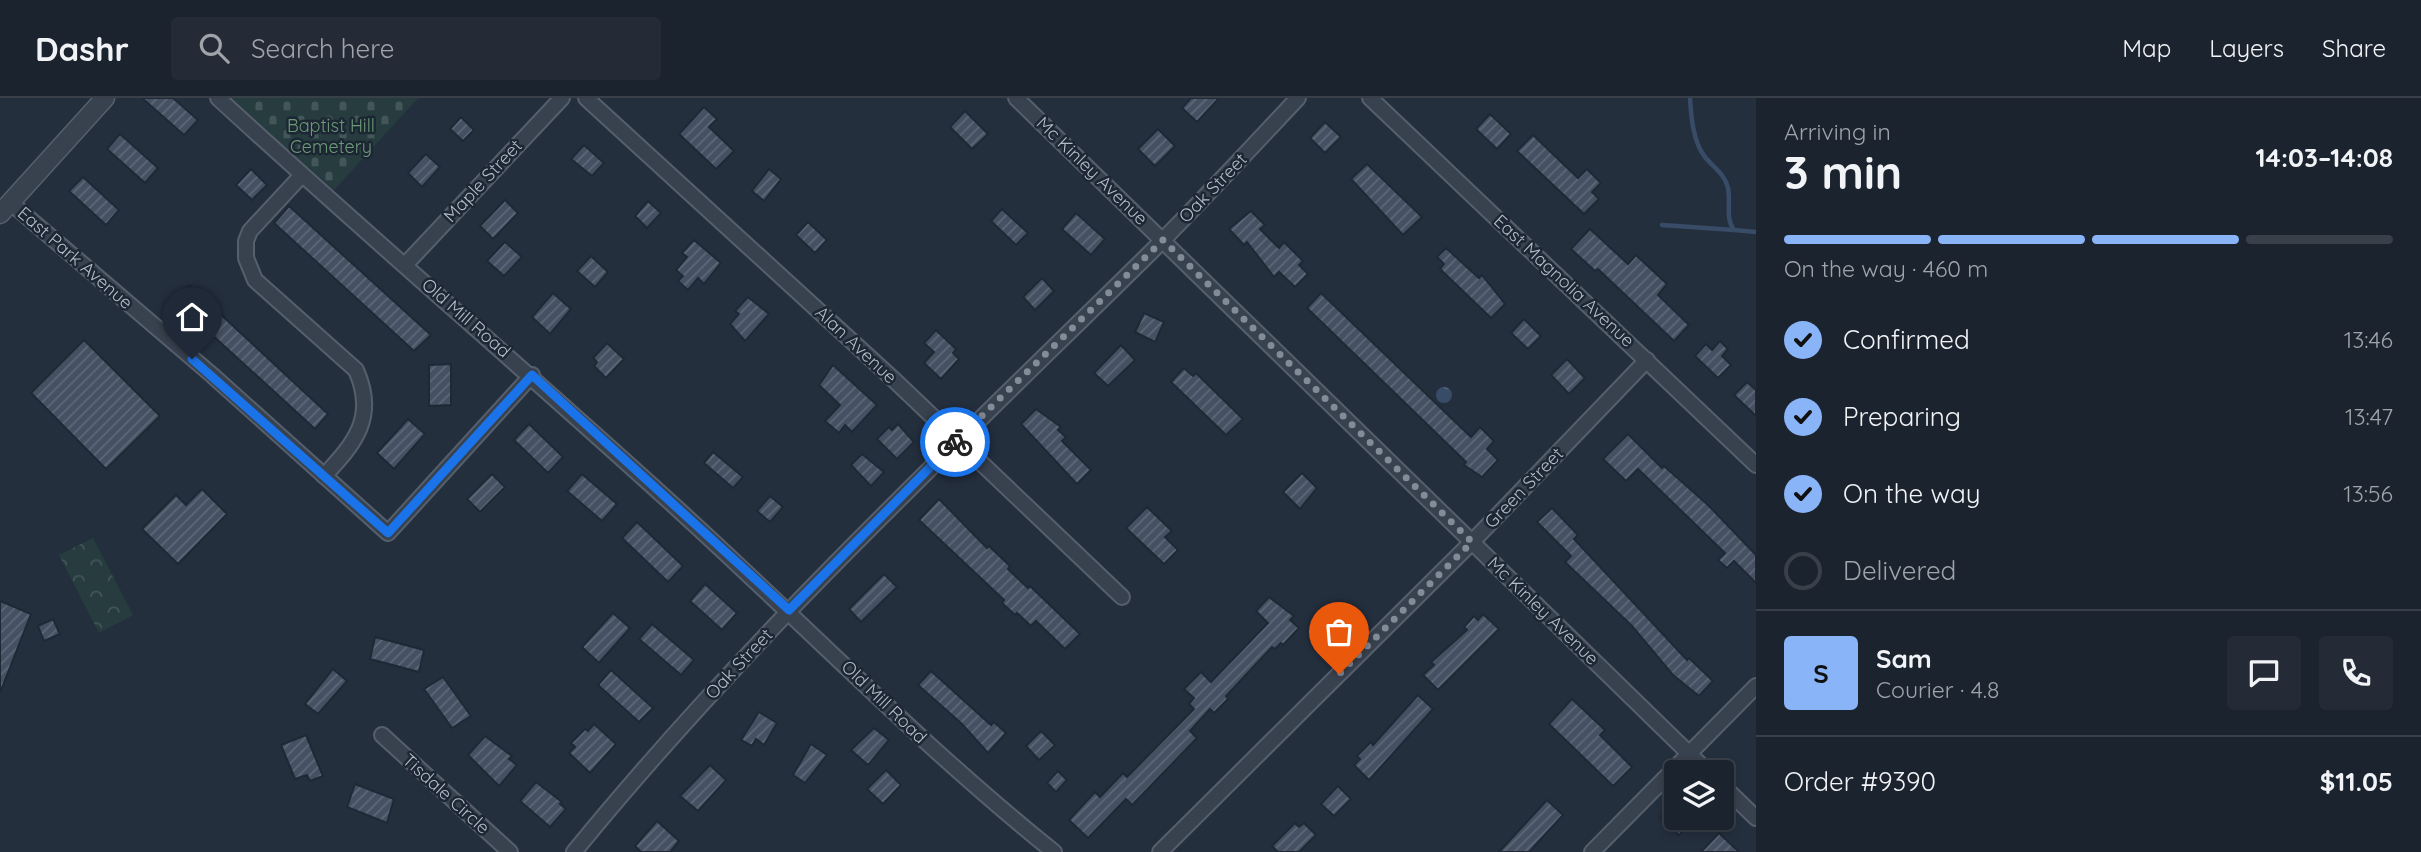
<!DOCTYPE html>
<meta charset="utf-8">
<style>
body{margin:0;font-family:Quicksand,sans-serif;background:#242b36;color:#f1f3f6;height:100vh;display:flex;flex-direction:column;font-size:26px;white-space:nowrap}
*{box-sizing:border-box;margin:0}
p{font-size:23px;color:#a0a4aa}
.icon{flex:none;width:38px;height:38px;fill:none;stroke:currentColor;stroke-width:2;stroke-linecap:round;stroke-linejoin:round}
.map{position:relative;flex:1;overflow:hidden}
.drawer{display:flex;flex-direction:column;background:#1b232e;width:665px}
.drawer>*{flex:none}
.buttons{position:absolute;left:1664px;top:662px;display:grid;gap:14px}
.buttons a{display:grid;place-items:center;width:70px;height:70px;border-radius:7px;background:#1b232e;box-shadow:0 4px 10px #0003,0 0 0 2px #39404a;font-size:35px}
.pin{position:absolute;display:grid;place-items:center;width:60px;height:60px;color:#fff;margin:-72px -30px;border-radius:50% 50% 50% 0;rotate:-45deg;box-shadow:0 0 7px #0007}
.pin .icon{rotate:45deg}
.courier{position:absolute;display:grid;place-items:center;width:70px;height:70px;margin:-35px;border:5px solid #1a73e8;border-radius:50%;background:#fff;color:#222;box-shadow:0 2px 9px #0007}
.overview em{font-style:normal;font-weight:700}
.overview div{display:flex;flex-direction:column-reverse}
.overview{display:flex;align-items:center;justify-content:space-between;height:119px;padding:0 28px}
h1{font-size:46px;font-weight:700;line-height:52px}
.bar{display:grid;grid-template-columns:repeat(4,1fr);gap:10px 7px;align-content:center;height:84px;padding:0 28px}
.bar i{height:9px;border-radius:5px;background:#39404a}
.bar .selected{background:#8ab4f8}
.bar p{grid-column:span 4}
.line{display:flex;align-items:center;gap:18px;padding:0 28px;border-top:2px solid #39404a}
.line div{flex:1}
.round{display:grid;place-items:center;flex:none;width:74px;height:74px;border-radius:7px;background:#242b36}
ol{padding:0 28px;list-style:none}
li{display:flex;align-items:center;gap:21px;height:77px}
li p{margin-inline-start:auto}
li .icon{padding:7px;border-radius:50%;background:#8ab4f8;color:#111;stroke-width:4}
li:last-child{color:#a0a4aa}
li i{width:38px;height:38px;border:4px solid #39404a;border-radius:50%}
header{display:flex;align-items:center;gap:42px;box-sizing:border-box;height:98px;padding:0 35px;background:#1b232e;border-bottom:2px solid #39404a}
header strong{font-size:33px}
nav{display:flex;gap:38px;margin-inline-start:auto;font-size:24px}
.search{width:490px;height:63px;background:#242b36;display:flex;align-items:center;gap:18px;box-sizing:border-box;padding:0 24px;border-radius:7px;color:#a0a4aa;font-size:26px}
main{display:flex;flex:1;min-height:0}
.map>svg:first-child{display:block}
.cemetery{fill:url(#cemetery-stones)}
.park{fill:url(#park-crowns)}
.water{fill:url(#water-ripples)}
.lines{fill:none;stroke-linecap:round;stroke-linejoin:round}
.stream{stroke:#394c67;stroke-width:4.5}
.building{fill:url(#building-hatch);stroke:#1f2835;stroke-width:2}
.minor-casing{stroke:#565f6c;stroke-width:18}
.tertiary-casing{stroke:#565f6c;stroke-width:21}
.minor{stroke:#38414e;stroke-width:14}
.tertiary{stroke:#38414e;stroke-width:18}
.done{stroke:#828b98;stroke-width:7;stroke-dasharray:0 12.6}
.route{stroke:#1a73e8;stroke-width:9}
.labels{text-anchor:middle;stroke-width:5;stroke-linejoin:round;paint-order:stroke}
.park-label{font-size:18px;fill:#6b9a76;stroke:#1d2633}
.street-label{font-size:18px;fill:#b4bcc9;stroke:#1d2633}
</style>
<header>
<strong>Dashr</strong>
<div class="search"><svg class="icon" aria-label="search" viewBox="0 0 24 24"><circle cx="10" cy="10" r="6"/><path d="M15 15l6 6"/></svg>Search here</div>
<nav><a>Map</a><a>Layers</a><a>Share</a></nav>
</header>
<main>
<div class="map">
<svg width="1756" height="754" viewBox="0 0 1756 754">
<defs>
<pattern id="cemetery-stones" width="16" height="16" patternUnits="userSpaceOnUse" patternTransform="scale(1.75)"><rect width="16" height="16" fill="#263c3f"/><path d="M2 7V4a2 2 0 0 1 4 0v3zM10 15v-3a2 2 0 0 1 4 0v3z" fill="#435659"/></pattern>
<pattern id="park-crowns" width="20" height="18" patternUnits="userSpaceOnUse" patternTransform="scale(1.75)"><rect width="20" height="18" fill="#263c3f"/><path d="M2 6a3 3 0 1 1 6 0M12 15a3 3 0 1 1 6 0" fill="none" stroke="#435659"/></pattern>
<pattern id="water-ripples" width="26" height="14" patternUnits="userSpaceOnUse" patternTransform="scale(1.75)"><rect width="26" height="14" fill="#394c67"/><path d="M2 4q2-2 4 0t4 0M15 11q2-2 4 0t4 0" fill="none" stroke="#53647b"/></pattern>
<pattern id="building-hatch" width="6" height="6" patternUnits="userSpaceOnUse" patternTransform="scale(1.75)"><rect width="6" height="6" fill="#455162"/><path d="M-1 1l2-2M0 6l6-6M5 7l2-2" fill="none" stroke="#5d6877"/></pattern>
</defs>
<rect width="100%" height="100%" fill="#242f3e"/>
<polygon class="cemetery" points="229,0 418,0 334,92"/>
<polygon class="park" points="93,440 133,517 99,535 59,457"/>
<circle class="water" cx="1444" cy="297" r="8"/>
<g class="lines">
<g class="stream">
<path d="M 1690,0 C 1691,18 1693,44 1705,59 C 1713,69 1725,76 1728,90 C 1731,105 1725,120 1734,132 L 1756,134"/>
<polyline points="1662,127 1734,132"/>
</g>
</g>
<g class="building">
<polygon points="142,0 173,0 198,22 184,37"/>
<polygon points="1191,0 1219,0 1197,24 1182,10"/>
<polygon points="704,9 717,21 709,29 734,53 716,71 679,36"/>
<polygon points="965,13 988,36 972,51 950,29"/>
<polygon points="1490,16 1511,36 1497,51 1476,31"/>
<polygon points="461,19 474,32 463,43 450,31"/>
<polygon points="1325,24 1341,39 1325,55 1310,40"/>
<polygon points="1158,31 1175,48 1155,68 1138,51"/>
<polygon points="120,36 158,70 145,85 107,51"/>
<polygon points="1533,37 1578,80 1587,71 1601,85 1592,94 1599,101 1584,116 1517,53"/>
<polygon points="584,47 604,65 592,78 571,61"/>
<polygon points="426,56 440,69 422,89 408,75"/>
<polygon points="1367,66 1422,119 1403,137 1351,81"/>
<polygon points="251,71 267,87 252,102 236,87"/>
<polygon points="769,71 781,81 764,103 752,93"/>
<polygon points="83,79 119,112 106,127 69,93"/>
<polygon points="505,102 518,115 493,141 480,128"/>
<polygon points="648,103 661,115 647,130 635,118"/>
<polygon points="289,108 431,237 414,253 274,125"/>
<polygon points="1002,111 1028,135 1016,147 991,123"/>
<polygon points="1251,113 1265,127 1260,131 1279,150 1284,144 1303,163 1299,167 1308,176 1295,189 1279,174 1274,179 1247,144 1244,147 1229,131"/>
<polygon points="1076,115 1105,141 1091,157 1062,131"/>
<polygon points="808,124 827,142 815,155 796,137"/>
<polygon points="1590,131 1628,166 1636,157 1667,186 1658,197 1689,227 1674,243 1598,171 1595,173 1571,151"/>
<polygon points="694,142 721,165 704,186 698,180 688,192 678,183 683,178 676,172 687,159 682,155"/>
<polygon points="505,144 522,159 504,178 487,163"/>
<polygon points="1446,150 1479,180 1482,177 1505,206 1491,220 1440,171 1444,166 1437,159"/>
<polygon points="591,158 608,174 595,189 577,173"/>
<polygon points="1042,180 1054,193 1035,212 1023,199"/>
<polygon points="190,188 328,316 315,331 175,203"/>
<polygon points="553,195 571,211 550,236 532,219"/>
<polygon points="1321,195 1471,339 1480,329 1494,343 1487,351 1498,362 1482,379 1464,367 1466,364 1307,210"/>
<polygon points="748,199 769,216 745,243 730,226 739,216 735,213"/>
<polygon points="1144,215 1164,224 1155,244 1135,234"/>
<polygon points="1524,221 1541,238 1528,251 1511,235"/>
<polygon points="936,232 956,251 953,255 959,261 941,281 924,265 934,254 924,245"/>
<polygon points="84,242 160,318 106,371 31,295"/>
<polygon points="1720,243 1728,251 1722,258 1731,267 1718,280 1695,258 1706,246 1712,252"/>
<polygon points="607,245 624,261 606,280 594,268 597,264 593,260"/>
<polygon points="1121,247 1135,262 1108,288 1094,275"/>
<polygon points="1567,261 1585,280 1569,296 1551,277"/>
<polygon points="451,266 451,307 429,308 429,267"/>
<polygon points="833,267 877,307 852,334 845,327 839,335 825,323 840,307 819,287"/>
<polygon points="1184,270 1193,278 1196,275 1243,321 1226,337 1171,284"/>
<polygon points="1747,284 1756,292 1756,318 1734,297"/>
<polygon points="1036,311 1061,329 1058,332 1066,339 1062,343 1091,372 1077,386 1021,326"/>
<polygon points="408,321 425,336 394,371 377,355"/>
<polygon points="529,326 563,359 548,375 514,342"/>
<polygon points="898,326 914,344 897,361 877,341 889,329 892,332"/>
<polygon points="1628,336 1662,370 1664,368 1708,407 1756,457 1756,485 1734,463 1727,470 1718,462 1725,455 1638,371 1626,383 1603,361"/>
<polygon points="713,354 743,379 733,390 704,365"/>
<polygon points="862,356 884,374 871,388 851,367"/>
<polygon points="1302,375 1317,390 1300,411 1283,394"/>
<polygon points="492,376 505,389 480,414 467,401"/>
<polygon points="582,376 617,406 602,423 567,393"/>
<polygon points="202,391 227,416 178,466 142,431 176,397 186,407"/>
<polygon points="770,398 783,409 770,424 757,413"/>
<polygon points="939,401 987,450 989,448 1010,468 1008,471 1028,490 1030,488 1080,536 1065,551 1036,523 1031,528 1017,515 1015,517 1002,505 1004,502 919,422"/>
<polygon points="1147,409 1172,433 1165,439 1178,452 1164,466 1126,430"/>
<polygon points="1552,410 1578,437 1574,441 1687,562 1689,560 1713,583 1699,598 1673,577 1632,528 1565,464 1571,458 1537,424"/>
<polygon points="637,424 683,468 668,484 622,440"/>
<polygon points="884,476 897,489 861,524 849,511"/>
<polygon points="705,486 737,515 722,532 690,503"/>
<polygon points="1269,499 1294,518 1290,522 1299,530 1283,547 1281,545 1275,551 1272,549 1226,598 1228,601 1214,615 1210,611 1190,633 1197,640 1132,707 1126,701 1088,740 1069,722 1095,694 1100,699 1123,675 1127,679 1194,611 1189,606 1194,600 1184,591 1201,574 1211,584 1268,525 1256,513"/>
<polygon points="0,503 31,516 0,595"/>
<polygon points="613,515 630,530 599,565 582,549"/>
<polygon points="1483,516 1499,531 1438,592 1423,577 1434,567 1431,564 1467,532 1464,529 1474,518 1478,522"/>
<polygon points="53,521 60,536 44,543 38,528"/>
<polygon points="652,526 694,562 681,577 639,541"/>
<polygon points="375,539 424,552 419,574 370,561"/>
<polygon points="333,571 347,583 318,616 305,606"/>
<polygon points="611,572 653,610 639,624 598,587"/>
<polygon points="931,573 991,627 994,624 1006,635 988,655 962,626 918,587"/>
<polygon points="443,579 471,618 452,630 424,591"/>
<polygon points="1418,597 1433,611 1369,682 1354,667 1360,661 1357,658 1371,644 1373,647"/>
<polygon points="1572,601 1605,632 1600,637 1632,669 1613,688 1549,626"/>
<polygon points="759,614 777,625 764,647 756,641 752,648 741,642"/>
<polygon points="594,626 616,646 590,675 569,655 575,649 571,645 585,631 588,633"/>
<polygon points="874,630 889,642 868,667 851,652"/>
<polygon points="1041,633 1055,647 1039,662 1026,648"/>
<polygon points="306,637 323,678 310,683 307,677 295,681 281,647"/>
<polygon points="485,638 512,658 509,661 517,667 499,688 468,657"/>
<polygon points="811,646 827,657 805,685 793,677"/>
<polygon points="710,667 726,682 698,713 680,698"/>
<polygon points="886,672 901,687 883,706 867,691"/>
<polygon points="1058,673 1067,682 1056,694 1047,685"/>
<polygon points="536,684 562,704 560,706 566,711 550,729 520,703"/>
<polygon points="355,686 394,701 387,725 347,709"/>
<polygon points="1338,688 1351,701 1334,718 1321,706"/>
<polygon points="1547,702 1563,717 1529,754 1499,754"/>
<polygon points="1676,702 1676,719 1695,719 1679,737 1660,719"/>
<polygon points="657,723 679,743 670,754 641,754 635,748"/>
<polygon points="1295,725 1299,729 1304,725 1316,737 1299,754 1278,754 1272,748"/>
<polygon points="1719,735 1739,754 1701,754"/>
</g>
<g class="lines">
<defs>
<g id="minor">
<path d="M 218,0 C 371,141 529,275 682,415 C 806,528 923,649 1054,754"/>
<polyline points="586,0 892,280 1122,499"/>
<polyline points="1016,0 1708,674"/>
<polyline points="1370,0 1756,367"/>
<path d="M 302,77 L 250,133 L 246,143 L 246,160 L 255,182 L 356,272 C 377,319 355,345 324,378"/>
<polyline points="11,105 212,277 388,435 532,277"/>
<polyline points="405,167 562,0"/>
<polyline points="382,637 510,754"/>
<polyline points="1722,687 1756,720"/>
<path d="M 574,754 C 750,538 954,348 1152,153 C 1202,103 1250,51 1298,0"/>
<polyline points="1160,754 1472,444 1647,262"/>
<polyline points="1592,754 1756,588"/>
</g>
<polyline id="tertiary" points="0,116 105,0"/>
</defs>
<use href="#minor" class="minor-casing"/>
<use href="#tertiary" class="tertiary-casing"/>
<use href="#minor" class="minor"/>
<use href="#tertiary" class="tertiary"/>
</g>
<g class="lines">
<polyline class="done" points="955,344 1163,142 1472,444 1339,576"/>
<polyline class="route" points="192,261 388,435 532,277 789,512 955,344"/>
</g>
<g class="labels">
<g class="park-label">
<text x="331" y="34">Baptist Hill<tspan x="331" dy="21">Cemetery</tspan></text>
</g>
<g class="street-label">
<text transform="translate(1092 73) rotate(44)" y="6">Mc Kinley Avenue</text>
<text transform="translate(483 83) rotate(-47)" y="6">Maple Street</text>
<text transform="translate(1213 90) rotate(-46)" y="6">Oak Street</text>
<text transform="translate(75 160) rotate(41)" y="6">East Park Avenue</text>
<text transform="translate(1564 183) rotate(43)" y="6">East Magnolia Avenue</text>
<text transform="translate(466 220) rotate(41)" y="6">Old Mill Road</text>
<text transform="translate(856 247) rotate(43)" y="6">Alan Avenue</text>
<text transform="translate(1524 390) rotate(-46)" y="6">Green Street</text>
<text transform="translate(1543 513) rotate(44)" y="6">Mc Kinley Avenue</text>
<text transform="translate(739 566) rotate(-47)" y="6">Oak Street</text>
<text transform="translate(884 604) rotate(44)" y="6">Old Mill Road</text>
<text transform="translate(446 696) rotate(42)" y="6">Tisdale Circle</text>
</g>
</g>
</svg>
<div class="buttons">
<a><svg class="icon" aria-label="layers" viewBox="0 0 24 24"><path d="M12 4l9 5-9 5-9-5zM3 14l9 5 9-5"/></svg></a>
</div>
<div class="pin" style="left:1339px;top:576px;background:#ea580c"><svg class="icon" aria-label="bag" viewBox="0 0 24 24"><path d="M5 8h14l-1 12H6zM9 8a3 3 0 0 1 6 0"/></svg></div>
<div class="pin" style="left:192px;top:261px;background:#1f2937"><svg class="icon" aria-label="home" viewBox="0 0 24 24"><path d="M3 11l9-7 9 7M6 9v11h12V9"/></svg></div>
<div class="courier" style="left:955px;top:344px"><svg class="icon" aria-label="bike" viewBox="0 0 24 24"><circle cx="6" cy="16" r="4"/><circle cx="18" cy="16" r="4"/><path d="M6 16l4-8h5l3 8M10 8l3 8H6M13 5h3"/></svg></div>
</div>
<section class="drawer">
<div class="overview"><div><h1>3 min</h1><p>Arriving in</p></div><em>14:03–14:08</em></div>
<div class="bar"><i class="selected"></i><i class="selected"></i><i class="selected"></i><i></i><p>On the way · 460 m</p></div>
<ol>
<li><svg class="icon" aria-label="check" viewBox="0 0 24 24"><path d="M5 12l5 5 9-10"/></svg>Confirmed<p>13:46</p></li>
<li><svg class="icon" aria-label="check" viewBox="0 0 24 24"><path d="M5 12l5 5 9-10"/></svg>Preparing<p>13:47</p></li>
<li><svg class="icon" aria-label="check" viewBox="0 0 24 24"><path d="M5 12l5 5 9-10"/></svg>On the way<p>13:56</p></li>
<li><i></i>Delivered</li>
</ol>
<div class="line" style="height:126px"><b class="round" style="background:#8ab4f8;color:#111">S</b><div><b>Sam</b><p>Courier · 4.8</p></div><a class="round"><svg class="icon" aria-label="chat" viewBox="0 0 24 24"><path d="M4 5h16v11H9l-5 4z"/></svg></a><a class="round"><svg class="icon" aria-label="phone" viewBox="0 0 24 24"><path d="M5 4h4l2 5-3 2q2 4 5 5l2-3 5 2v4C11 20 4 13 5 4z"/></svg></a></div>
<div class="line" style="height:91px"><div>Order #9390</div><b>$11.05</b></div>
</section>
</main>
